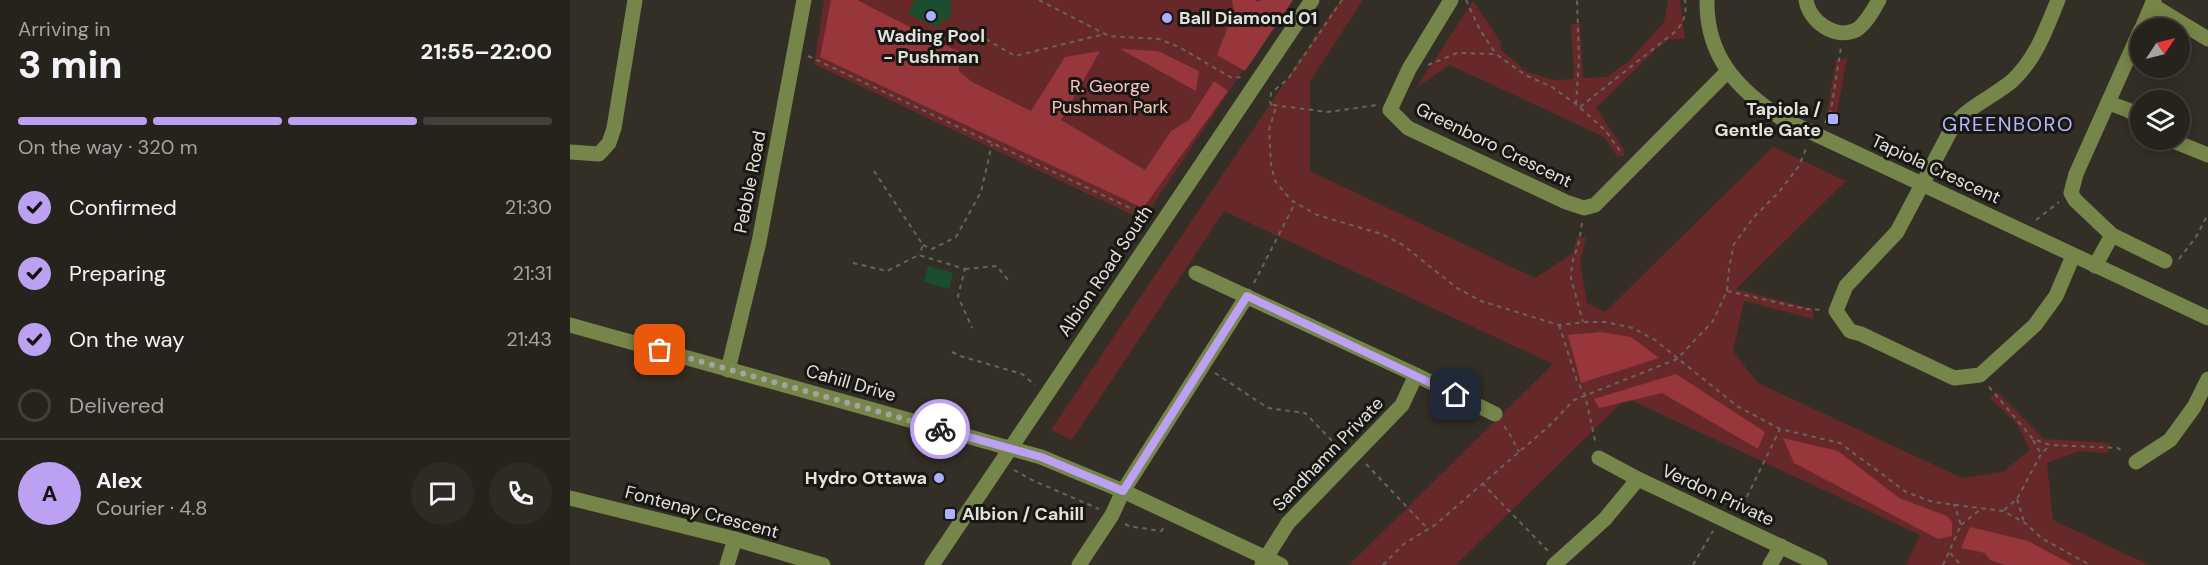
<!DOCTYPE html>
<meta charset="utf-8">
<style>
body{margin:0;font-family:"DM Sans",sans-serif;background:#2e2b25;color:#f1f3f6;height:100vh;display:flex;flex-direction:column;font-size:22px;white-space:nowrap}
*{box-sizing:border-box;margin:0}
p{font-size:20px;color:#a4a4a3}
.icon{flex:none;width:33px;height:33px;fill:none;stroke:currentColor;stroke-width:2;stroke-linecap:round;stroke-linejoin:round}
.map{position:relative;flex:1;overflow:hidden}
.drawer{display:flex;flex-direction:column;background:#26231c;width:570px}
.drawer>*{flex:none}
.needle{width:39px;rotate:55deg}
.tools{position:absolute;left:1560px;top:18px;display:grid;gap:12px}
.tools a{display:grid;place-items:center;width:60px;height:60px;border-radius:50%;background:#26231c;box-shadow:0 3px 15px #0003,0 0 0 2px #42403b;font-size:30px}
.pin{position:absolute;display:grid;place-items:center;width:51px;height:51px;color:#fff;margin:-26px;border-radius:12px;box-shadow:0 3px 9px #0006}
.courier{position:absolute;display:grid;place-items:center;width:60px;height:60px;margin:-30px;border:4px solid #bca0f2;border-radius:50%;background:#fff;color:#222;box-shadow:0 2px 8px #0007}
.summary em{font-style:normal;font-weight:800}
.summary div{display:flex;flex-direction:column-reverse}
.summary{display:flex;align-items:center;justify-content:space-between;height:102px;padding:0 18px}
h1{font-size:39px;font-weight:800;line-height:45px}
.bar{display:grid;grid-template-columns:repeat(4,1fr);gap:9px 6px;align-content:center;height:72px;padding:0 18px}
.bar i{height:8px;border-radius:4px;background:#42403b}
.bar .on{background:#bca0f2}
.bar p{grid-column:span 4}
.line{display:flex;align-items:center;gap:15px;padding:0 18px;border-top:2px solid #42403b}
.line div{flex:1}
.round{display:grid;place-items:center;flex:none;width:63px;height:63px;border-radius:32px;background:#2e2b25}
ol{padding:0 18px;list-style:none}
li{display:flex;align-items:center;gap:18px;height:66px}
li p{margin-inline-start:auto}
li .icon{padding:6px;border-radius:50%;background:#bca0f2;color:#111;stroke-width:4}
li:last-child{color:#a4a4a3}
li i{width:33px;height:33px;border:3px solid #42403b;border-radius:50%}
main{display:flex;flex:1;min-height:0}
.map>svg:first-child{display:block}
.green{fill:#672829}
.forest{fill:#97373b}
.water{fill:#1a4e2e}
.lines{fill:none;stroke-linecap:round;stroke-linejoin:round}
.path{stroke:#68655d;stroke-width:2;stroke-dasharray:4.5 4.5;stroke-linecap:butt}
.minor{stroke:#768549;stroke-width:15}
.done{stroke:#a5a39c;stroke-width:6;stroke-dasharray:0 10.8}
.route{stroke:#bca0f2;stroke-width:8}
.poi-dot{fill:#acaffb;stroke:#191713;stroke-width:2}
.labels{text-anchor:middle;stroke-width:6;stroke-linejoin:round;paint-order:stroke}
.poi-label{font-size:18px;font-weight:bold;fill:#e3e1db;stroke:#191713;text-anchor:start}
.park-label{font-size:18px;fill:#fbc4c2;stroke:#191713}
.street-label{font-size:18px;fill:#e3e1db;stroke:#191713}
.neighbourhood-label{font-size:20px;letter-spacing:1.5px;fill:#b5b8ff;stroke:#191713}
</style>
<main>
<section class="drawer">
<div class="summary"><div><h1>3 min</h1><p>Arriving in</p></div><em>21:55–22:00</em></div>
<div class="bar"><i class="on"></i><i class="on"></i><i class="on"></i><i></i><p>On the way · 320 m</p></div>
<ol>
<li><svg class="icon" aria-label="check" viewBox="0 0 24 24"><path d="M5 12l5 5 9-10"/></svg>Confirmed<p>21:30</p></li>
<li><svg class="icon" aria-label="check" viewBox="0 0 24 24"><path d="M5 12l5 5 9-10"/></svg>Preparing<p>21:31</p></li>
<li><svg class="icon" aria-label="check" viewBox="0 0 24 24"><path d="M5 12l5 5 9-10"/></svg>On the way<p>21:43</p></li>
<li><i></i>Delivered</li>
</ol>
<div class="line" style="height:108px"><b class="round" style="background:#bca0f2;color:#111">A</b><div><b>Alex</b><p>Courier · 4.8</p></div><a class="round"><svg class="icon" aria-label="chat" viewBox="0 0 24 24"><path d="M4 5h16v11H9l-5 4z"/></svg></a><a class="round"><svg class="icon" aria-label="phone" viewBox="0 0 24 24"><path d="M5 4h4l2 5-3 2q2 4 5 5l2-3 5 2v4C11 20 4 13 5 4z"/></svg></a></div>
</section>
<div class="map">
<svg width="1638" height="565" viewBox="0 0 1638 565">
<rect width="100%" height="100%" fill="#332f26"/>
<g class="green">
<polygon points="254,0 720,0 573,220 244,64"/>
<polygon points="770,0 793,0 740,81 740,171 965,278 1003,253 1007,237 1016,238 1010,262 1017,303 1035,312 1203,147 1276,181 1166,289 1243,309 1243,319 1174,301 1163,351 1188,383 1392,478 1433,472 1460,450 1447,424 1420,398 1427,392 1474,439 1540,443 1537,453 1509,451 1477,463 1483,520 1579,565 1336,565 1350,535 1056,398 886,565 779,565 983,364 654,211 502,440 481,430"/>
<polygon points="1098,0 1110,0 1115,39 1100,39 1085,50 1026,108 1055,151 1048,158 1034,137 880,65 846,88 903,1 931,42 931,50 957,72 985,80 1004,79 1001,25 1010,23 1013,78 1037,77 1059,61 1094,22"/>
<polygon points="1277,58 1266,117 1257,112 1266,60"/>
</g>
<g class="forest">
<polygon points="261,0 287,0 389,52 389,71 402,82 461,111 495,57 530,51 491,120 575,170 601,131 619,120 644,81 658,91 573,208 250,57"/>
<polygon points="662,0 686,0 687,2 692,0 723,0 675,71 647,55 664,11"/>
<polygon points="550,49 588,51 629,71 626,91"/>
<polygon points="1031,332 1061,337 1089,358 1011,383 998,335"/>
<polygon points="1106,374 1195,432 1188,449 1092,393 1029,408 1024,399"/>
<polygon points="1213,438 1268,451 1329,498 1377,516 1382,522 1382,536 1368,539 1224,463"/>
<polygon points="1400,527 1458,541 1503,565 1435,565 1420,560 1415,553 1391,548"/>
</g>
<g class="water">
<polygon points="345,0 382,0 379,8 382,10 377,21 372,19 368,28 338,14"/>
<polygon points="358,266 383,273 379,289 354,282"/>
</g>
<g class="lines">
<g class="path">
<polyline points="469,0 539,36 589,39 609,47 662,78 672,77"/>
<polyline points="772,0 718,79 701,93 700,102 705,110 699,130 701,165 705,181 721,200 747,215 812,234 833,245 887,288 911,301 989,325 1017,322 1035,322 1063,328 1085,340 1167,406 1210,429 1270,443 1336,492 1363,502 1433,511 1455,523 1473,539 1520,565"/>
<polyline points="896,0 910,30 926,54"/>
<polyline points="416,39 445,56 535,34"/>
<polyline points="238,56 577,216"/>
<polyline points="858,65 887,53 926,54 955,75 982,87 1006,104 1035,130 1053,155"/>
<polyline points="1006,104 1009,60 1007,0"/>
<polyline points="703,105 758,112 807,105"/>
<path d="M 1010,107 L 1106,31 C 1114,22 1117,13 1115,0"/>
<polyline points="1255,123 1261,110 1271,47"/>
<polyline points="304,171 353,245 349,255"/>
<polyline points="1466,220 1489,202"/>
<polyline points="1012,223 1009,242 1002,263 1001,278 1013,322"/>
<polyline points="353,245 362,249 386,237 411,192 422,144"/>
<polyline points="1609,259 1626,237 1638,214"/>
<polyline points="283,263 317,271 349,255 395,269 388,296 402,328"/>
<polyline points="395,269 427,266 438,280"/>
<polyline points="684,283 725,203"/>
<polyline points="1157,291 1236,309 1252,310"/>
<polyline points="989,325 1007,381 1015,395 1026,445"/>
<polyline points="382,352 390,356 452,374 465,385"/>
<polyline points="645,373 698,408 735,413 770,449"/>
<polyline points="1419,387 1463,439 1480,445 1548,448 1554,453"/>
<polyline points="934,426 938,431 949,452"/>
<polyline points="1463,440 1471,454"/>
<polyline points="796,464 858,529"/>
<polyline points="444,470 462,480 529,509"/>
<polyline points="912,483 979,552"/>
<polyline points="1447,499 1454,522"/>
<polyline points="1434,510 1447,499 1471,454 1480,445"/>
<polyline points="1169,513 1210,429"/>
<polyline points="555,524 559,526 591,531 596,525"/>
<polyline points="1391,525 1412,508"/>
<polyline points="1380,553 1391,565"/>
<polyline points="813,565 834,544 865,525 979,426 1004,400 1107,359 1143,321 1157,291 1159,268 1164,244 1184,217 1209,192 1229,166 1237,146"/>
<polyline points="1123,565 1143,531"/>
<polyline points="1373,565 1391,525 1384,504"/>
</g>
<g class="minor">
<polyline points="881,0 839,69 820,110 838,128 996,202 1014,208 1025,205 1157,72"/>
<path d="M 1137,0 C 1136,56 1167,89 1211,118 L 1638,318"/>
<path d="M 1236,0 C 1239,21 1265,40 1286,30 C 1296,24 1303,10 1309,0"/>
<path d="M 1488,0 C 1476,29 1466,59 1442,81 C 1423,97 1399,106 1383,126 L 1327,232 L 1276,286 L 1266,311 L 1280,331 L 1291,334 L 1384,378 L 1410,375 L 1465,325 L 1486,296 L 1503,256"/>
<polyline points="1582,5 1638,39"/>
<polyline points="1572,28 1584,0"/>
<polyline points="1570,31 1506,174 1501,193 1505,200 1542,235 1595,261"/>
<polyline points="1539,103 1558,110 1570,117"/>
<polyline points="1601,140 1638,155"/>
<polyline points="0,152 29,154 39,143 44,128 65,0"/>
<polyline points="1525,266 1542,235"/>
<polyline points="626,273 846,375 925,414"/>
<polyline points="0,325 471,457 553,491 711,565"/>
<polyline points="158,370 189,242 234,0"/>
<polyline points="1029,458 1068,479 1250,565"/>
<polyline points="1566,462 1600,440 1624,407 1638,379"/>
<polyline points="0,498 165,539 253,565"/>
<polyline points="692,564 718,523 832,405 846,375"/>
<polyline points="157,565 165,539"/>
<polyline points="362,565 742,0"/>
<polyline points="509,565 542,515 553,491 677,296"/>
<polyline points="984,565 1035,519 1068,479"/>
<polyline points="1200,565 1211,546"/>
</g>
</g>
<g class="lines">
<polyline class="done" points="90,350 370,429"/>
<polyline class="route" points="370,429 471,457 553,491 677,296 886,395"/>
</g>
<g class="poi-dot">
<circle cx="361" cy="16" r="6"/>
<circle cx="597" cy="18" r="6"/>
<rect x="1257" y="113" width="12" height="12" rx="3"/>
<circle cx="369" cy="478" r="6"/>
<rect x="374" y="508" width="12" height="12" rx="3"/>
</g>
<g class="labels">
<g class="poi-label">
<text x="609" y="24">Ball Diamond 01</text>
<text x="361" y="42" text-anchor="middle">Wading Pool<tspan x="361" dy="21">- Pushman</tspan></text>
<text x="1251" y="115" text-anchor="end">Tapiola /<tspan x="1251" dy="21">Gentle Gate</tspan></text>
<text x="357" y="484" text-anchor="end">Hydro Ottawa</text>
<text x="392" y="520">Albion / Cahill</text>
</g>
<g class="park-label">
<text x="540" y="92">R. George<tspan x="540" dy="21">Pushman Park</tspan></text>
</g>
<g class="street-label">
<text transform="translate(924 145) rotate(26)" y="6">Greenboro Crescent</text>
<text transform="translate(1366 169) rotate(25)" y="6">Tapiola Crescent</text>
<text transform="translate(180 182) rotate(-79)" y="6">Pebble Road</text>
<text transform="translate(535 271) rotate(-56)" y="6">Albion Road South</text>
<text transform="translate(281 383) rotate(16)" y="6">Cahill Drive</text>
<text transform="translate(758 454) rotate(-46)" y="6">Sandhamn Private</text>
<text transform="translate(1148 495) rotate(25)" y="6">Verdon Private</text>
<text transform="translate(132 512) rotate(15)" y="6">Fontenay Crescent</text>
</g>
<g class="neighbourhood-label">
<text x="1438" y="131">GREENBORO</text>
</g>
</g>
</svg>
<div class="tools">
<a><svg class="needle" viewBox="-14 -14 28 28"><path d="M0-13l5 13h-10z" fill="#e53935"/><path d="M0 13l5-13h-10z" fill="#a4a4a3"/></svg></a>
<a><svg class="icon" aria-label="layers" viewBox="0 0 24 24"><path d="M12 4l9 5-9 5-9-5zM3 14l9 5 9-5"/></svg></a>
</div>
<div class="pin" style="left:90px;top:350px;background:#ea580c"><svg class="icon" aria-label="bag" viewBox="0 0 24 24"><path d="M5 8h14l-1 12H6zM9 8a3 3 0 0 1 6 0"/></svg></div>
<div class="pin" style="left:886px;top:395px;background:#1f2937"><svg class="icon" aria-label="home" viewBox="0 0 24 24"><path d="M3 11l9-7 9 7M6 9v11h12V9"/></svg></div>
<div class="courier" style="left:370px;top:429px"><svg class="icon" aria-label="bike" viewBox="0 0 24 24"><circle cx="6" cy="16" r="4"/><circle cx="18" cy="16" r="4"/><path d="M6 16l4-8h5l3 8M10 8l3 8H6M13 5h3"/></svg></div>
</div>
</main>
